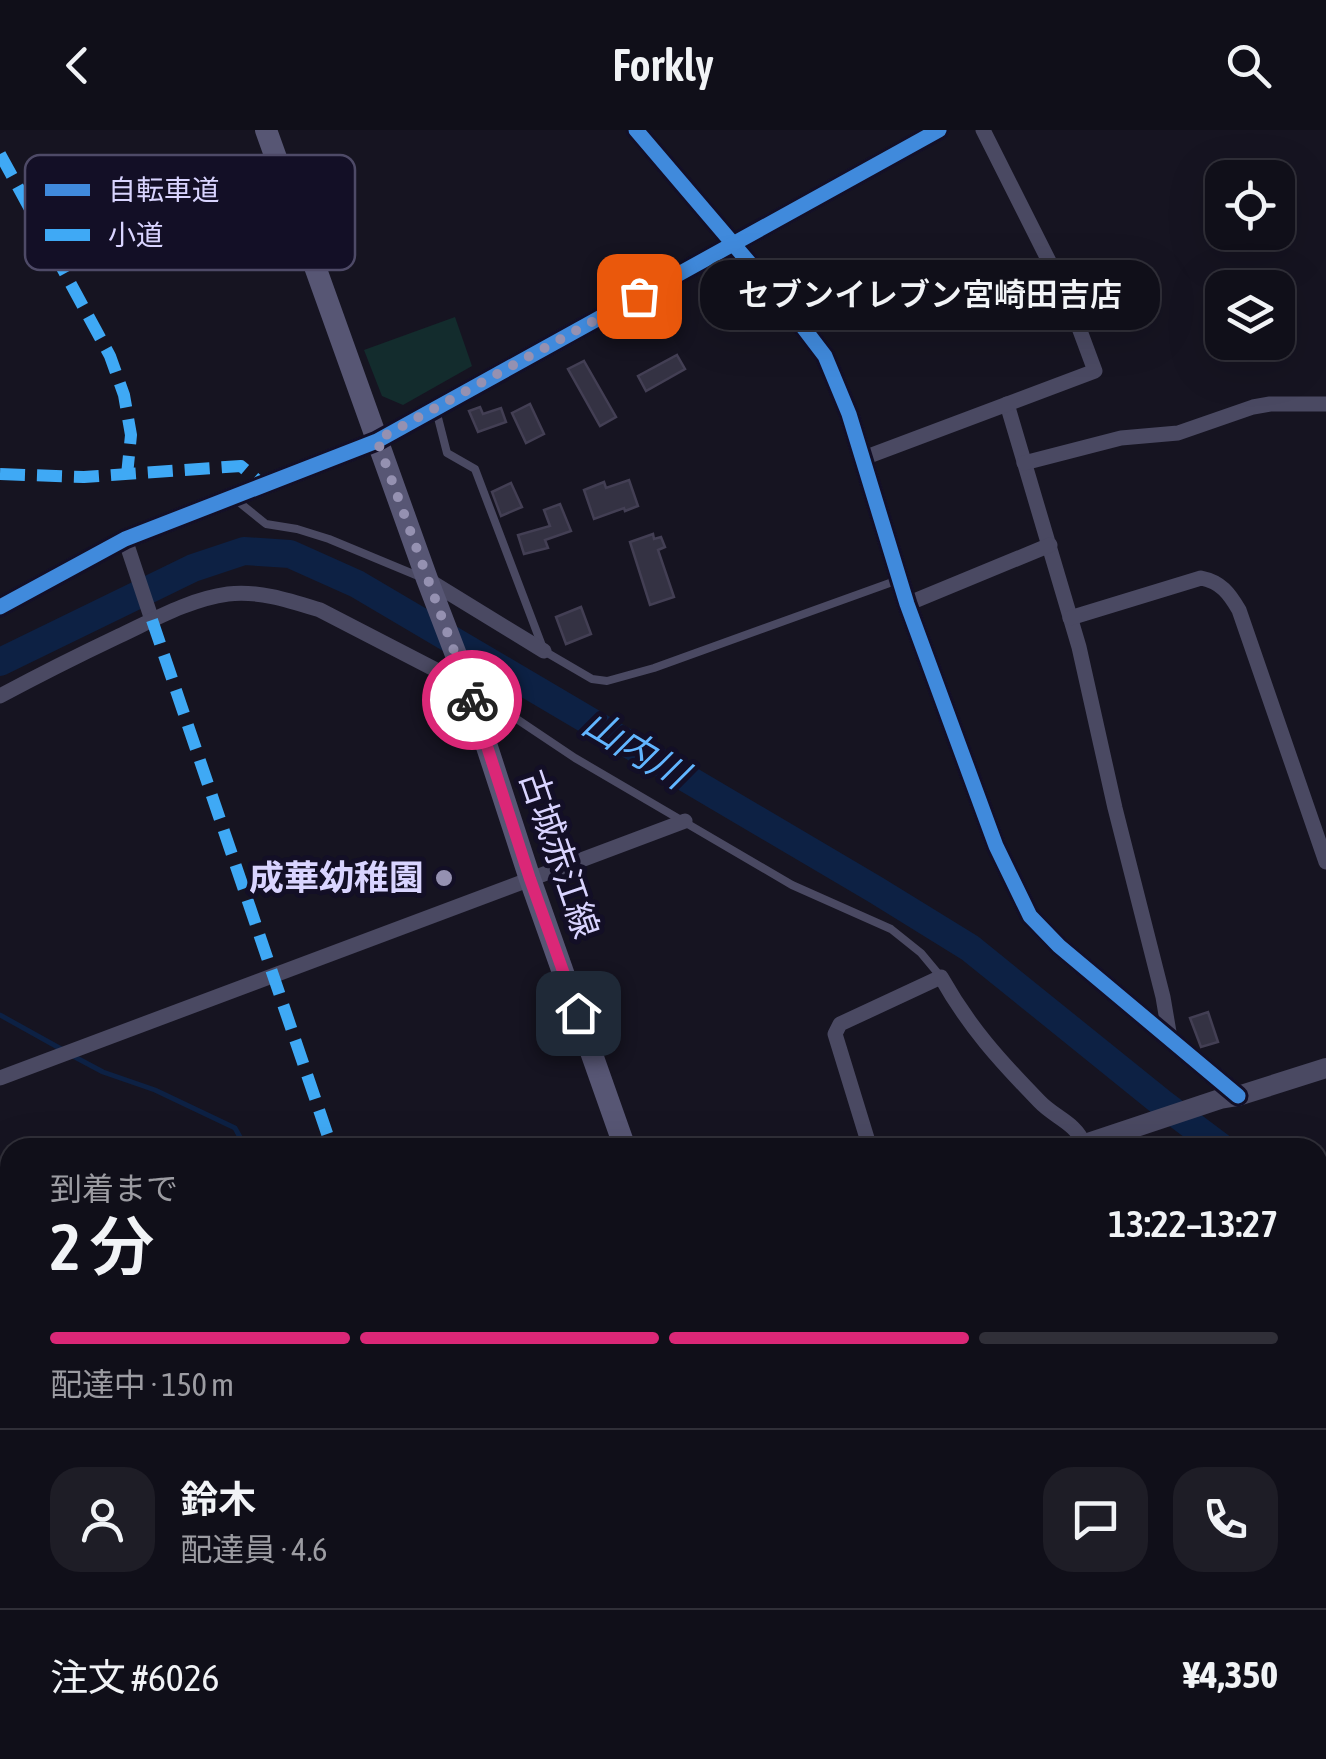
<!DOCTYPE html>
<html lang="ja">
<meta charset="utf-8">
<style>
body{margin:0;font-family:"Asap Condensed","Noto Sans JP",sans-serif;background:#1e1d26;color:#f1f3f6;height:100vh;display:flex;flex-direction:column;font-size:38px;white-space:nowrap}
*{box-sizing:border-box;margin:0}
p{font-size:32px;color:#9c9ca2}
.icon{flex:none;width:55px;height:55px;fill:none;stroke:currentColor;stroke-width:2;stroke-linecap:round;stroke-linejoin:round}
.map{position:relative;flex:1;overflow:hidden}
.drawer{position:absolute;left:0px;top:1008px;width:1328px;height:622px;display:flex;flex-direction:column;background:#100f19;border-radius:30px 30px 0 0;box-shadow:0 10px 40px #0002,0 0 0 2px #302f38}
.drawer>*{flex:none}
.tools{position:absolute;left:1205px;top:30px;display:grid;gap:20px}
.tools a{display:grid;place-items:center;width:90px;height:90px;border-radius:20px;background:#100f19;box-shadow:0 10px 40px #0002,0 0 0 2px #302f38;font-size:50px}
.pin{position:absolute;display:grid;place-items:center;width:85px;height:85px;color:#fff;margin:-42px;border-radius:20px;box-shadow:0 5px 15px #0006}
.courier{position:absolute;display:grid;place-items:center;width:100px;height:100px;margin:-50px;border:8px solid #db2777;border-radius:50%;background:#fff;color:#222;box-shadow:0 2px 12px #0007}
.bubble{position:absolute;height:70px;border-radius:30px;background:#100f19;box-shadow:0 10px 40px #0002,0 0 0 2px #302f38;font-size:32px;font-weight:600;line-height:70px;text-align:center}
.summary em{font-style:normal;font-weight:600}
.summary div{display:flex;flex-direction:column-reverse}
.summary{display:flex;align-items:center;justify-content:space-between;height:170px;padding:0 50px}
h1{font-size:65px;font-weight:600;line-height:75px}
.bar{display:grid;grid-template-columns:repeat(4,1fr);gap:15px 10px;align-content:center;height:120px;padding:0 50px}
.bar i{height:12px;border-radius:8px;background:#302f38}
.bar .active{background:#db2777}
.bar p{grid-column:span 4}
.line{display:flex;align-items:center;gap:25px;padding:0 50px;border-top:2px solid #302f38}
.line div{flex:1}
.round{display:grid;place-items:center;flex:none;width:105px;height:105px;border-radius:30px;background:#1e1d26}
header{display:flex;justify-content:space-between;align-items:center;height:130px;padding:0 50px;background:#100f19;font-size:45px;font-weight:600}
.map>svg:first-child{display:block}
.green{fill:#132c2d}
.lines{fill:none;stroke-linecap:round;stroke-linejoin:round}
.stream{stroke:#0d2144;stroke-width:5}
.river{stroke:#0d2144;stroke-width:28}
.building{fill:#343243;stroke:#433f54;stroke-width:2.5}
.service{stroke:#4a4962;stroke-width:8}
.minor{stroke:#4a4962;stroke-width:15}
.tertiary{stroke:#4a4962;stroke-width:20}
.secondary{stroke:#575674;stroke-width:22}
.primary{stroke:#5e5373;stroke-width:25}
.quiet{stroke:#3fa9f5;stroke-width:12;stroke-dasharray:25 12;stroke-linecap:butt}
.cycleway-casing{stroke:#130f26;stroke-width:21}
.cycleway{stroke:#408adc;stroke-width:15}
.done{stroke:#9591b1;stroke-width:10;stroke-dasharray:0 18}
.route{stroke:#db2777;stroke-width:12}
.poi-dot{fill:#9591b1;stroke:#130f26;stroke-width:4}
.labels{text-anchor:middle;stroke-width:10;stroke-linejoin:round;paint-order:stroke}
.street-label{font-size:35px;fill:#d9d4ff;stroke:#130f26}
.poi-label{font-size:35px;font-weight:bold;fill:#d9d4ff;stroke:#130f26;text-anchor:end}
.water-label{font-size:38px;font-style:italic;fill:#62b6ff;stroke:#130f26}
.key{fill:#130f26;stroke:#4e4a67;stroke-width:2.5}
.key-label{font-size:28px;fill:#d9d4ff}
</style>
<header><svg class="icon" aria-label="back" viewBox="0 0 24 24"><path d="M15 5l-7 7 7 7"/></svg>Forkly<svg class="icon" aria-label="search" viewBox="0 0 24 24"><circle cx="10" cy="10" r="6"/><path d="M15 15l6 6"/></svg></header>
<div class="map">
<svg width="1326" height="1629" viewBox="0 0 1326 1629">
<rect width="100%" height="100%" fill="#161421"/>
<polygon class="green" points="455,187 472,236 403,275 382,266 364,220"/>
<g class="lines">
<g class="stream">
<polyline points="0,885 63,920"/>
<polyline points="73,926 103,942 155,960 235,998 246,1018"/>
<polyline points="1318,1518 1326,1515"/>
</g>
<g class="river">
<polyline points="0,532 193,438 244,421 290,424 357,454 876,760 970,818 1162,973 1222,1018"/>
<polyline points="1318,1091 1326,1098"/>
</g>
</g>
<g class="building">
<polygon points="677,225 685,239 646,261 638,246"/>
<polygon points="584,231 616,287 600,296 568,239"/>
<polygon points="530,274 544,304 526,313 512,283"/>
<polygon points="480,277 483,284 501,278 506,292 478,302 469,281"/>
<polygon points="629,350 638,376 625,381 624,378 594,389 584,360 604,352 606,358"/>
<polygon points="511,353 522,377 501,386 492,362"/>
<polygon points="560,374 571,401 545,410 548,418 524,424 518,405 550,396 544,380"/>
<polygon points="653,404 654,409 661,407 665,417 658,420 674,467 650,475 630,412"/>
<polygon points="581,477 591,504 566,514 556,487"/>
<polygon points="1208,882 1218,912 1201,917 1190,888"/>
</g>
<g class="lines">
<g class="service">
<polyline points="436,280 447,323 475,339 544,521 592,549 607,551 654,538 898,450"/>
<polyline points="235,369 266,394 297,399 329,409 423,448"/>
<polyline points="475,561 575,628 792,755 891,799 921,823 941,847"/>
</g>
<g class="minor">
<polyline points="1007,274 1079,517 1115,678 1163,867 1170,908"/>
<polyline points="861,329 1095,241 1069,171 983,0"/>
<polyline points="1024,333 1121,308 1178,303 1253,277 1270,274 1326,274"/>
<polyline points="125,409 152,490"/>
<polyline points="428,450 544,521"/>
<polyline points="907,474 1050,415"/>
<path d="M 1070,488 L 1201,448 C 1221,452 1229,463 1239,480 L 1326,732"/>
<path d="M 0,566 C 39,545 79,525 119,506 C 153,490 190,469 228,464 C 258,460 291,471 320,480 L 467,556"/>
<polyline points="0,948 685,691"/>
<path d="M 870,1018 L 835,904 L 840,894 L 941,847 C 969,897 1000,931 1039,971 C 1055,988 1075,992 1084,1014"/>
<polyline points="1318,1321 1326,1317"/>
<polyline points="0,1423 10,1425"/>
<polyline points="206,1629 207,1620"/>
</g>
<g class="tertiary">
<polyline points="636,0 793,184 825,226 849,284 907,474 996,716 1030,786 1059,816 1238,966"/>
<polyline points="0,477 125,409 377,311 939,0"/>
<polyline points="1073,1018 1220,969 1238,966 1326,938"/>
<polyline points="1318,1566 1325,1591"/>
</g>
<g class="secondary">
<polyline points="266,0 427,449 463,543 530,749 625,1018"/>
<polyline points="950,1620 955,1629"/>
</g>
<g class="primary">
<polyline points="0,1583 10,1585"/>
<polyline points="1318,1605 1326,1604"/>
<polyline points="144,1620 178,1629"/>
<polyline points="320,1620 352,1629"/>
<polyline points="823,1629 856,1620"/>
<polyline points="1123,1629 1196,1620"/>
</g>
<g class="quiet">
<polyline points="0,24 110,226 124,265 131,305 127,345"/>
<polyline points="0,344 84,347 241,336 263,355"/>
<polyline points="152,490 332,1018"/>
<polyline points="457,1629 459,1620"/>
<polyline points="713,1629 714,1620"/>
</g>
<defs>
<g id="cycleway">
<polyline points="636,0 793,184 825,226 849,284 907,474 996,716 1030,786 1059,816 1238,966"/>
<polyline points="0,477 125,409 377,311 939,0"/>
</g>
</defs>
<use href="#cycleway" class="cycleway-casing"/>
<use href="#cycleway" class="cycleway"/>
</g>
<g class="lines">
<polyline class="done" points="472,570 377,310 639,166"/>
<polyline class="route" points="472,570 530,749 578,883"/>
</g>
<circle class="poi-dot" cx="444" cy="748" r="10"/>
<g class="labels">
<g class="street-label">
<text transform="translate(559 724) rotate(71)" y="12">古城赤江線</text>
</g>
<g class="poi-label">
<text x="424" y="760">成華幼稚園</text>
</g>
<g class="water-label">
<text transform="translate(635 619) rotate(31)" y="13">山内川</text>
</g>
</g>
<rect x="25" y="25" width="330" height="115" rx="15" class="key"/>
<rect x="45" y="54" width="45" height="12" fill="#408adc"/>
<rect x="45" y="99" width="45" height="12" fill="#3fa9f5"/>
<g class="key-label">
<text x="108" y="70">自転車道</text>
<text x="108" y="115">小道</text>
</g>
</svg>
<div class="tools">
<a><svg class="icon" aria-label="locate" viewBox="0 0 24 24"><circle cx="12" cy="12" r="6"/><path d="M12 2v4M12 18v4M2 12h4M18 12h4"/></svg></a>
<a><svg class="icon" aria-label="layers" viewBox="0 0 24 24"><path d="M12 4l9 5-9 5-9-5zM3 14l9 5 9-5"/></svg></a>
</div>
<div class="pin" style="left:639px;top:166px;background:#ea580c"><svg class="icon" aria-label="bag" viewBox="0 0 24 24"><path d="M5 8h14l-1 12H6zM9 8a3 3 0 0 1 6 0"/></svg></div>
<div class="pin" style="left:578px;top:883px;background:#1f2937"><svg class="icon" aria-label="home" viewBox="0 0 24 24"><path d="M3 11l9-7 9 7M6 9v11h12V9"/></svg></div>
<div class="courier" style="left:472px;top:570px"><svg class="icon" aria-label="bike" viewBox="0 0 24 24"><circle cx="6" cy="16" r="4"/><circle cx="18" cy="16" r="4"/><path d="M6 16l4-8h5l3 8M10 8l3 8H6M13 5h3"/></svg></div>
<div class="bubble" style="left:700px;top:130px;width:460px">セブンイレブン宮崎田吉店</div>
<section class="drawer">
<div class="summary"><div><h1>2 分</h1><p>到着まで</p></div><em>13:22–13:27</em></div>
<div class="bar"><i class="active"></i><i class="active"></i><i class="active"></i><i></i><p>配達中 · 150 m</p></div>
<div class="line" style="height:180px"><a class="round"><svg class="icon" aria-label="person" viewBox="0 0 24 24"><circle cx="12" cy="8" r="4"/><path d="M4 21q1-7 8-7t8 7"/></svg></a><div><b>鈴木</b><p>配達員 · 4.6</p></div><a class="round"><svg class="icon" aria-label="chat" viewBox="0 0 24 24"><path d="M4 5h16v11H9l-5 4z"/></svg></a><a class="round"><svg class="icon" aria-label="phone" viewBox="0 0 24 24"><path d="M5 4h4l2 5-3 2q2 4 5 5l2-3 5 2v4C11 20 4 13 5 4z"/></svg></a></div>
<div class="line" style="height:130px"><div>注文 #6026</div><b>¥4,350</b></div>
</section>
</div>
